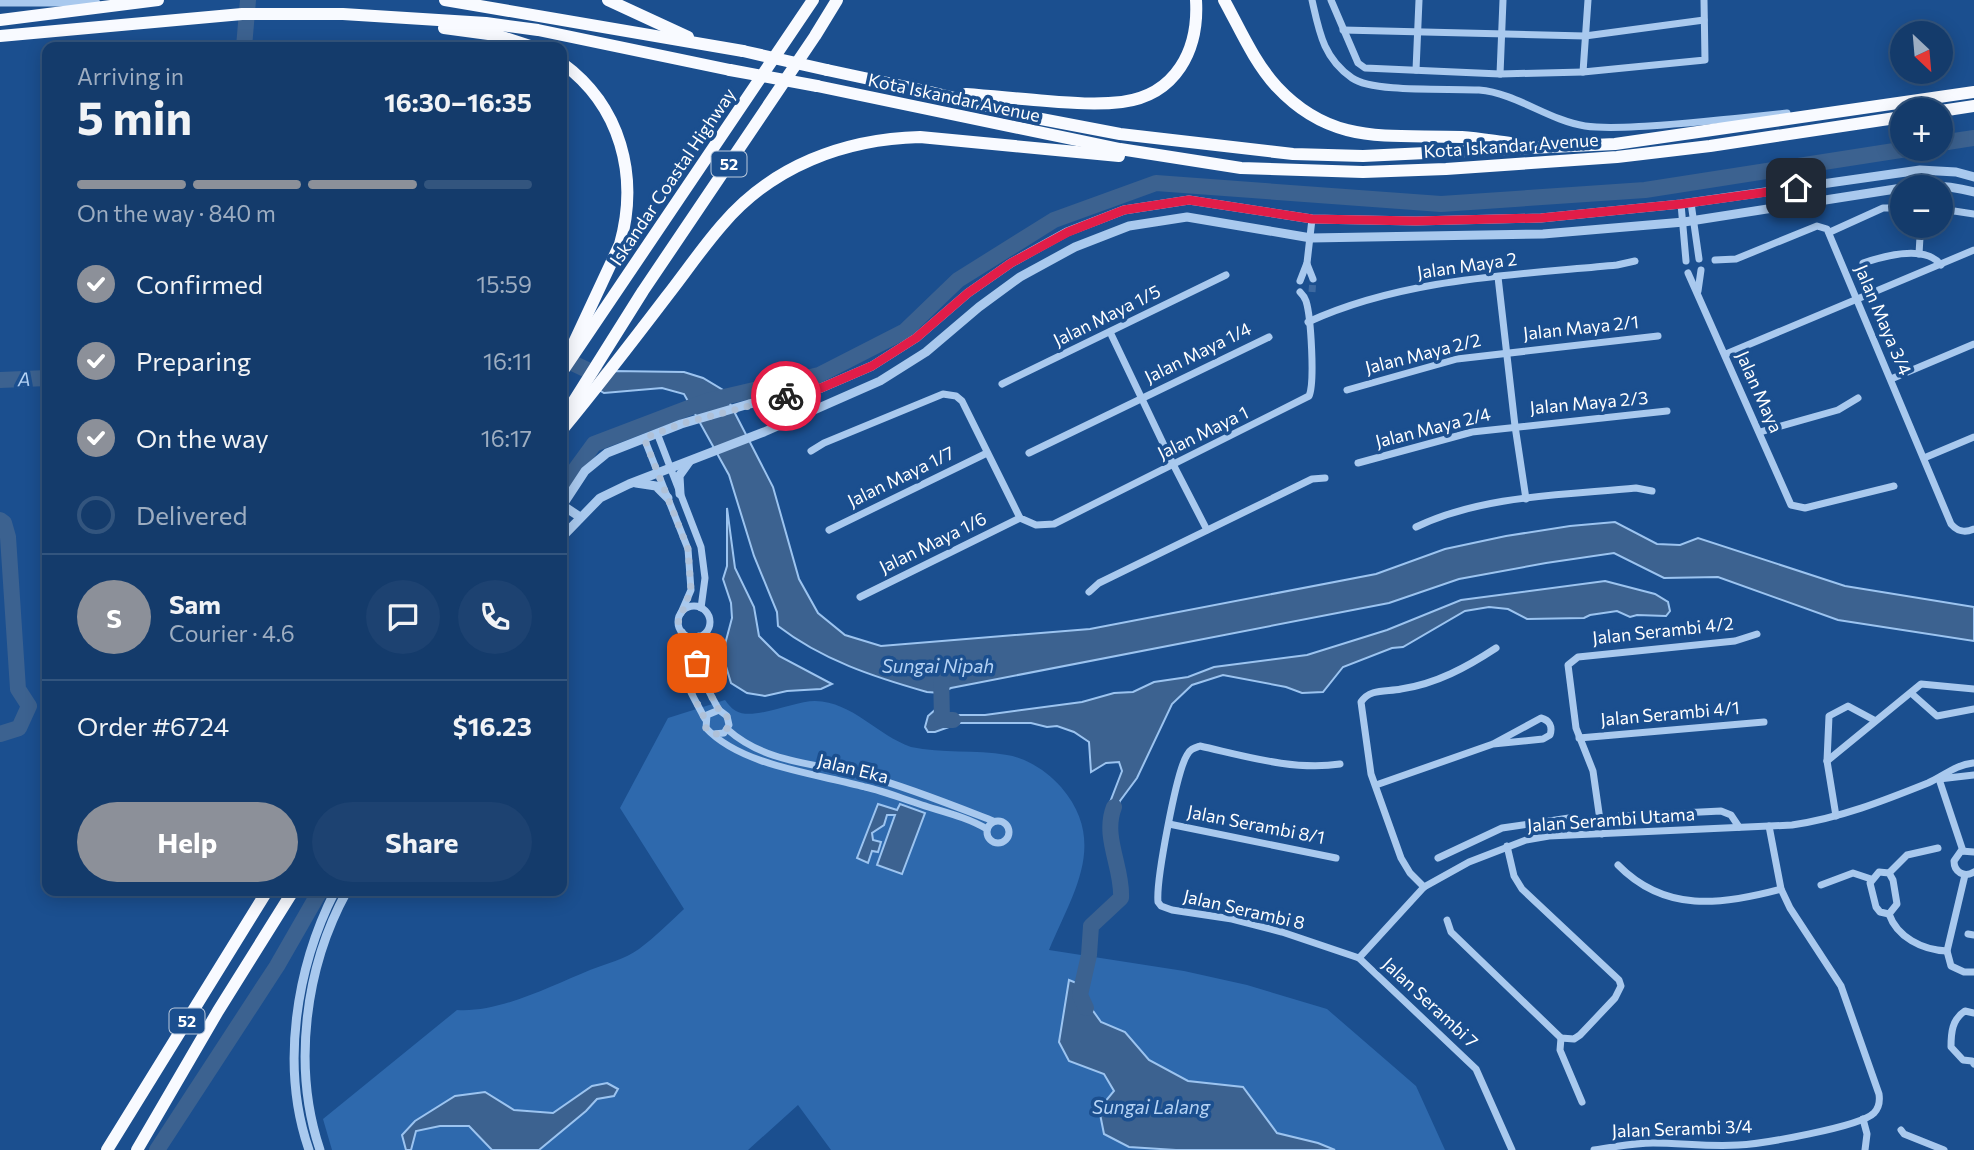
<!DOCTYPE html>
<meta charset="utf-8">
<style>
body{margin:0;font-family:Commissioner,sans-serif;background:#1d4271;color:#f1f3f6;height:100vh;display:flex;flex-direction:column;font-size:26px;white-space:nowrap}
*{box-sizing:border-box;margin:0}
p{font-size:23px;color:#9dadc1}
.icon{flex:none;width:38px;height:38px;fill:none;stroke:currentColor;stroke-width:2;stroke-linecap:round;stroke-linejoin:round}
.map{position:relative;flex:1;overflow:hidden}
.side{position:absolute;left:42px;top:42px;width:525px;height:854px;display:flex;flex-direction:column;background:#143b6b;border-radius:14px;box-shadow:0 4px 18px #0003,0 0 0 2px #33557e}
.side>*{flex:none}
.needle{width:46px;rotate:154deg}
.fabs{position:absolute;left:1890px;top:21px;display:grid;gap:14px}
.fabs a{display:grid;place-items:center;width:63px;height:63px;border-radius:50%;background:#143b6b;box-shadow:0 4px 18px #0003,0 0 0 2px #33557e;font-size:35px}
.pin{position:absolute;display:grid;place-items:center;width:60px;height:60px;color:#fff;margin:-30px;border-radius:14px;box-shadow:0 4px 10px #0006}
.courier{position:absolute;display:grid;place-items:center;width:70px;height:70px;margin:-35px;border:5px solid #e11d48;border-radius:50%;background:#fff;color:#222;box-shadow:0 2px 9px #0007}
.overview em{font-style:normal;font-weight:700}
.overview div{display:flex;flex-direction:column-reverse}
.overview{display:flex;align-items:center;justify-content:space-between;height:119px;padding:0 35px}
h1{font-size:46px;font-weight:700;line-height:52px}
.bar{display:grid;grid-template-columns:repeat(4,1fr);gap:10px 7px;align-content:center;height:84px;padding:0 35px}
.bar i{height:9px;border-radius:5px;background:#33557e}
.bar .current{background:#8c9099}
.bar p{grid-column:span 4}
.line{display:flex;align-items:center;gap:18px;padding:0 35px;border-top:2px solid #33557e}
.line div{flex:1}
.round{display:grid;place-items:center;flex:none;width:74px;height:74px;border-radius:37px;background:#1d4271}
ol{padding:0 35px;list-style:none}
li{display:flex;align-items:center;gap:21px;height:77px}
li p{margin-inline-start:auto}
li .icon{padding:7px;border-radius:50%;background:#8c9099;color:#fff;stroke-width:4}
li:last-child{color:#9dadc1}
li i{width:38px;height:38px;border:4px solid #33557e;border-radius:50%}
.primary-button{display:flex;gap:14px;margin-top:auto;padding:14px 35px}
.primary-button a{flex:1;height:80px;border-radius:42px;background:#8c9099;color:#fff;font-size:28px;font-weight:700;line-height:80px;text-align:center}
.primary-button a+a{background:#1d4271;color:#f1f3f6}
.map>svg:first-child{display:block}
.green{fill:#2e69ad}
.water{fill:#3c6290;stroke:#9cc4f0;stroke-width:2}
.lines{fill:none;stroke-linecap:round;stroke-linejoin:round}
.river{stroke:#3c6290;stroke-width:16}
.minor-tunnel{stroke:#3d69a0;stroke-width:7;stroke-dasharray:7 3.5;stroke-linecap:butt}
.minor{stroke:#a9c9ee;stroke-width:7}
.tertiary{stroke:#a9c9ee;stroke-width:9}
.trunk{stroke:#f8faff;stroke-width:12}
.trunk-bridge{stroke:#f8faff;stroke-width:12}
.done{stroke:#afc1d8;stroke-width:7;stroke-dasharray:0 12.6}
.route{stroke:#e11d48;stroke-width:9}
.labels{text-anchor:middle;stroke-width:7;stroke-linejoin:round;paint-order:stroke}
.shield{fill:#1b4f8f;stroke:#bbcadd;stroke-width:2}
.shield-label{font-size:16px;font-weight:bold;fill:#fff}
.street-label{font-size:18px;fill:#fff;stroke:#1b4f8f}
.water-label{font-size:19px;font-style:italic;fill:#b5d3f5;stroke:#1b4f8f}
</style>
<div class="map">
<svg width="1974" height="1150" viewBox="0 0 1974 1150">
<rect width="100%" height="100%" fill="#1b4f8f"/>
<path class="green" d="M 725,700 C 728,704 732,709 736,711 C 753,721 794,701 815,701 C 853,702 877,735 911,747 C 942,754 975,749 1007,755 C 1027,758 1048,772 1061,787 C 1109,843 1072,894 1049,950 L 1184,971 L 1247,985 L 1327,1009 L 1416,1086 L 1445,1150 L 831,1150 L 798,1105 L 748,1150 L 332,1150 L 323,1119 L 457,1010 C 499,1013 551,986 590,970 C 606,964 625,959 639,949 C 655,937 669,923 684,909 L 620,808 L 668,718 Z"/>
<g class="water">
<path d="M 613,371 L 684,372 L 703,378 L 723,390 L 773,487 L 799,579 L 818,613 L 845,635 L 881,646 L 1090,629 L 1376,574 L 1445,549 L 1506,536 L 1570,526 L 1615,522 L 1657,544 L 1680,545 L 1698,538 L 1845,586 L 1974,607 L 1974,641 L 1838,620 L 1718,577 L 1664,578 L 1614,553 L 1546,563 L 1459,579 L 1389,603 L 951,688 L 941,693 L 927,692 C 874,677 822,660 778,626 L 777,612 L 754,556 L 729,475 L 684,394 L 662,388 L 604,393 L 599,390 Z"/>
<polygon points="727,508 735,568 754,607 759,636 779,656 832,684 821,689 787,691 765,696 747,693 731,683 725,663 724,648 732,618 731,603 723,579 727,566"/>
<polygon points="1605,581 1655,594 1668,602 1670,611 1666,616 1637,615 1630,617 1617,611 1590,615 1584,618 1527,619 1508,609 1489,607 1465,611 1403,647 1392,648 1343,667 1323,692 1302,693 1286,687 1223,675 1192,685 1172,704 1137,778 1120,801 1111,826 1107,810 1122,771 1119,762 1106,763 1091,772 1089,742 1074,732 1057,726 1047,727 1031,723 960,723 935,732 928,732 925,727 928,716 936,709 945,709 949,715 985,715 1082,702 1114,693 1133,692 1154,682 1188,677 1214,667 1307,655 1387,630 1461,600"/>
<polygon points="878,804 897,810 900,804 925,813 902,874 877,865 895,815 887,815 884,825 872,833 873,840 881,842 878,852 872,851 868,863 857,858"/>
<polygon points="1069,980 1079,984 1086,1001 1101,1022 1125,1032 1149,1060 1188,1081 1243,1087 1277,1133 1318,1143 1335,1150 1176,1150 1129,1147 1104,1134 1099,1109 1114,1091 1104,1074 1069,1061 1059,1042"/>
<polygon points="607,1083 618,1089 614,1096 597,1099 586,1111 539,1150 492,1150 469,1126 440,1126 416,1131 411,1150 406,1150 402,1135 415,1121 455,1096 485,1092 514,1110 553,1113 592,1086"/>
</g>
<g class="lines">
<g class="river">
<polyline points="244,47 248,0"/>
<polyline points="1941,143 1974,138"/>
<polyline points="562,358 604,378"/>
<polyline points="0,380 47,378"/>
<polyline points="562,488 594,444 707,401 819,375 905,331 958,280 1054,220 1156,183 1441,204 1645,190 1907,149"/>
<polyline points="0,520 4,523 8,537 18,689 29,706 19,728 0,734"/>
<polyline points="941,673 942,720 953,720"/>
<path d="M 1086,1008 L 1080,995 L 1089,955 L 1091,926 L 1121,898 C 1123,868 1102,837 1114,807"/>
<polyline points="157,1150 277,966 320,891"/>
</g>
<polyline class="minor-tunnel" points="1312,292 1313,279"/>
<g class="minor">
<path d="M 1312,0 C 1319,31 1323,58 1352,78 C 1373,93 1450,88 1479,90 C 1516,93 1548,120 1585,126 C 1606,129 1628,127 1649,126 C 1695,123 1741,118 1787,113"/>
<polyline points="1331,0 1358,63 1365,68 1500,74 1583,72"/>
<polyline points="1588,0 1583,72 1705,60 1704,0"/>
<polyline points="0,3 97,3"/>
<polyline points="1343,30 1585,36 1704,20"/>
<polyline points="1416,70 1419,0"/>
<polyline points="1500,74 1503,0"/>
<polyline points="1691,203 1699,259"/>
<polyline points="1681,204 1686,261"/>
<polyline points="1941,209 1974,214"/>
<polyline points="1830,232 1883,208 1902,208"/>
<polyline points="1919,254 1920,237"/>
<path d="M 1715,260 L 1736,259 L 1817,226 L 1827,229 L 1951,524 C 1958,532 1965,533 1974,529"/>
<path d="M 1863,263 C 1884,256 1925,244 1941,265"/>
<polyline points="1307,264 1313,279"/>
<polyline points="1688,273 1791,505 1805,508 1894,486"/>
<polyline points="1498,277 1515,426 1526,499"/>
<polyline points="1300,281 1307,263 1312,219"/>
<polyline points="1698,291 1701,270"/>
<path d="M 1308,322 C 1404,278 1514,275 1617,265 L 1635,261"/>
<polyline points="1110,332 1173,464 1207,530"/>
<polyline points="1726,354 1974,250"/>
<polyline points="1891,379 1974,344"/>
<polyline points="1002,384 1226,275"/>
<polyline points="1347,390 1457,359 1658,336"/>
<polyline points="1760,432 1838,410 1858,398"/>
<polyline points="657,433 701,547 705,578 701,608"/>
<polyline points="644,438 688,549 691,590 681,613"/>
<path d="M 811,451 L 824,443 L 943,394 L 956,396 L 962,401 L 1020,518 L 1036,525 L 1054,524 L 1309,396 C 1315,383 1311,317 1306,301 C 1305,298 1302,294 1300,292"/>
<polyline points="1029,453 1269,337"/>
<polyline points="1924,458 1974,437"/>
<polyline points="1358,463 1472,432 1667,411"/>
<path d="M 1416,527 C 1483,495 1563,495 1636,488 L 1652,491"/>
<polyline points="829,530 987,453"/>
<polyline points="1089,592 1099,583 1312,479 1325,478"/>
<polyline points="860,597 1020,518"/>
<circle cx="694" cy="622" r="16"/>
<path d="M 682,632 C 674,669 689,688 705,719"/>
<path d="M 699,636 C 695,669 704,683 719,710"/>
<polyline points="1911,693 1937,716 1974,709"/>
<path d="M 727,729 C 767,765 819,763 867,776 C 910,788 952,805 993,821"/>
<path d="M 714,734 L 724,733 L 729,725 L 727,716 L 719,710 L 707,715 L 706,728 C 741,766 818,774 865,787 C 884,791 903,799 922,805 C 944,812 967,817 987,829"/>
<polyline points="1579,738 1764,722"/>
<polyline points="1827,761 1921,684 1974,689"/>
<path d="M 1340,764 C 1294,771 1245,756 1200,746 C 1194,748 1190,749 1187,755 C 1176,773 1156,881 1158,902 L 1161,906 L 1172,910 L 1232,919 L 1282,932 L 1359,958 L 1476,1069 L 1512,1150"/>
<polyline points="1939,779 1963,851"/>
<polyline points="1939,779 1974,775"/>
<path d="M 1376,785 L 1493,744 L 1541,718 C 1549,720 1553,726 1550,735 L 1543,739 L 1493,744"/>
<polyline points="1620,816 1721,811 1731,815 1739,827"/>
<polyline points="1836,816 1827,761 1829,716 1848,706 1874,720"/>
<circle cx="998" cy="832" r="11"/>
<polyline points="1169,824 1336,858"/>
<polyline points="1602,834 1593,771 1576,728 1568,665 1578,657 1735,641 1757,634"/>
<path d="M 1974,852 L 1961,851 L 1954,861 C 1954,872 1964,878 1974,872"/>
<polyline points="1438,858 1502,828 1569,818"/>
<path d="M 1618,865 C 1665,913 1721,905 1781,889"/>
<polygon points="1879,872 1889,873 1893,880 1897,904 1889,914 1880,912 1876,907 1870,883"/>
<polyline points="1889,873 1907,855 1938,848"/>
<polyline points="1965,875 1947,951 1951,966 1964,972 1974,972"/>
<polyline points="1821,885 1853,873 1871,879"/>
<path d="M 1424,887 L 1410,873 L 1401,858 L 1371,774 L 1361,702 C 1370,688 1387,692 1401,689 C 1436,684 1467,667 1496,648"/>
<path d="M 1889,914 C 1897,937 1922,950 1947,951"/>
<polyline points="1447,920 1451,932 1561,1038 1574,1039 1580,1035 1615,998 1621,986 1619,980 1522,889 1514,876 1507,846"/>
<polyline points="1968,934 1974,935"/>
<path d="M 1359,958 L 1424,887 L 1469,862 L 1526,840 L 1549,836 L 1792,825 C 1840,818 1883,801 1928,783 C 1944,776 1955,765 1973,763"/>
<path d="M 1974,1013 L 1965,1011 C 1952,1019 1951,1033 1951,1047 L 1963,1060 L 1972,1061 L 1974,1064"/>
<polyline points="1561,1038 1560,1050 1582,1102"/>
<polyline points="1863,1119 1867,1134 1865,1150"/>
<polyline points="1901,1130 1904,1134 1944,1150"/>
<path d="M 1594,1150 C 1613,1147 1633,1143 1653,1143 C 1681,1143 1710,1147 1738,1145 C 1761,1144 1860,1127 1874,1113 C 1879,1108 1880,1101 1879,1094 L 1841,986 L 1790,908 L 1781,889 L 1769,826"/>
</g>
<g class="tertiary">
<path d="M 1907,187 C 1930,184 1952,186 1974,192"/>
<polyline points="636,483 656,486 668,498"/>
<polyline points="680,494 679,476 689,462"/>
<polyline points="562,505 580,517"/>
<polyline points="562,506 585,471 607,453 681,424 749,404 821,388 872,366 916,338 968,293 1011,263 1067,232 1124,210 1189,200 1312,219 1416,221 1541,218 1681,204 1920,170 1956,172 1974,177"/>
<polyline points="562,537 600,498 629,484 764,432 880,381 926,352 979,307 1020,277 1075,247 1129,226 1187,217 1311,238 1543,234 1684,222 1902,188"/>
<path d="M 309,1150 C 280,1067 296,968 335,891"/>
<path d="M 320,1150 C 292,1067 305,967 347,891"/>
</g>
<g class="trunk">
<polyline points="445,0 743,51"/>
<polyline points="608,0 688,37"/>
<path d="M 1224,0 C 1240,29 1254,62 1277,87 C 1333,147 1390,134 1462,137 C 1478,138 1494,141 1510,143"/>
<polyline points="0,20 158,0"/>
<polyline points="444,28 496,35 533,47"/>
<polyline points="0,36 242,14 343,14 486,23 538,30 730,70"/>
<path d="M 562,63 C 621,106 639,176 620,244 L 571,349"/>
<polyline points="827,70 930,92 1036,118 1120,134 1293,154 1363,156 1615,144 1974,92"/>
<polyline points="817,86 1120,149 1241,168 1363,172 1446,169 1617,157 1710,146 1902,117"/>
<path d="M 966,94 C 993,96 1020,99 1047,101 C 1072,103 1097,105 1122,102 C 1176,95 1199,50 1196,0"/>
<polyline points="1941,111 1974,106"/>
<polyline points="562,372 813,0"/>
<polyline points="562,420 643,291 815,36 837,0"/>
<path d="M 562,430 C 598,386 632,342 667,296 C 685,273 702,248 722,225 C 772,166 844,139 920,137 L 1119,156"/>
<polyline points="107,1150 267,891"/>
<polyline points="137,1150 218,1011 293,891"/>
</g>
<g class="trunk-bridge">
<polyline points="743,51 827,70"/>
<polyline points="730,70 817,86"/>
</g>
</g>
<g class="lines">
<path class="done" d="M 697,663 L 704,683 L 719,710 L 724,712 L 729,720 L 727,729 C 720,736 713,736 706,728 L 705,719 L 681,671 L 678,650 L 682,632 L 678,623 L 691,590 L 688,549 L 644,438 L 681,424 L 786,396"/>
<polyline class="route" points="786,396 821,388 872,366 916,338 968,293 1011,263 1068,232 1124,210 1189,200 1312,219 1416,221 1541,218 1681,204 1796,188"/>
</g>
<g class="labels">
<g class="shield">
<rect x="711.5" y="151.5" width="35" height="25" rx="5"/>
<rect x="169.5" y="1008.5" width="35" height="25" rx="5"/>
</g>
<g class="shield-label">
<text x="729" y="170">52</text>
<text x="187" y="1027">52</text>
</g>
<g class="street-label">
<text transform="translate(954 98) rotate(12)" y="6">Kota Iskandar Avenue</text>
<text transform="translate(1511 146) rotate(-4)" y="6">Kota Iskandar Avenue</text>
<text transform="translate(673 177) rotate(-56)" y="6">Iskandar Coastal Highway</text>
<text transform="translate(1467 266) rotate(-8)" y="6">Jalan Maya 2</text>
<text transform="translate(1107 316) rotate(-26)" y="6">Jalan Maya 1/5</text>
<text transform="translate(1883 320) rotate(67)" y="6">Jalan Maya 3/4</text>
<text transform="translate(1581 328) rotate(-6)" y="6">Jalan Maya 2/1</text>
<text transform="translate(1198 353) rotate(-26)" y="6">Jalan Maya 1/4</text>
<text transform="translate(1423 354) rotate(-14)" y="6">Jalan Maya 2/2</text>
<text transform="translate(1759 392) rotate(66)" y="6">Jalan Maya</text>
<text transform="translate(1589 403) rotate(-5)" y="6">Jalan Maya 2/3</text>
<text transform="translate(1433 428) rotate(-14)" y="6">Jalan Maya 2/4</text>
<text transform="translate(1203 433) rotate(-26)" y="6">Jalan Maya 1</text>
<text transform="translate(901 477) rotate(-26)" y="6">Jalan Maya 1/7</text>
<text transform="translate(933 543) rotate(-26)" y="6">Jalan Maya 1/6</text>
<text transform="translate(1663 631) rotate(-6)" y="6">Jalan Serambi 4/2</text>
<text transform="translate(1670 714) rotate(-5)" y="6">Jalan Serambi 4/1</text>
<text transform="translate(853 769) rotate(14)" y="6">Jalan Eka</text>
<text transform="translate(1611 820) rotate(-4)" y="6">Jalan Serambi Utama</text>
<text transform="translate(1256 825) rotate(11)" y="6">Jalan Serambi 8/1</text>
<text transform="translate(1244 910) rotate(13)" y="6">Jalan Serambi 8</text>
<text transform="translate(1430 1003) rotate(43)" y="6">Jalan Serambi 7</text>
<text transform="translate(1682 1129) rotate(-2)" y="6">Jalan Serambi 3/4</text>
</g>
<g class="water-label">
<text transform="translate(24 379) rotate(-2)" y="7">A</text>
<text x="938" y="673">Sungai Nipah</text>
<text x="1151" y="1114">Sungai Lalang</text>
</g>
</g>
</svg>
<div class="fabs">
<a><svg class="needle" viewBox="-14 -14 28 28"><path d="M0-13l5 13h-10z" fill="#e53935"/><path d="M0 13l5-13h-10z" fill="#9dadc1"/></svg></a>
<a>+</a>
<a>−</a>
</div>
<div class="pin" style="left:697px;top:663px;background:#ea580c"><svg class="icon" aria-label="bag" viewBox="0 0 24 24"><path d="M5 8h14l-1 12H6zM9 8a3 3 0 0 1 6 0"/></svg></div>
<div class="pin" style="left:1796px;top:188px;background:#1f2937"><svg class="icon" aria-label="home" viewBox="0 0 24 24"><path d="M3 11l9-7 9 7M6 9v11h12V9"/></svg></div>
<div class="courier" style="left:786px;top:396px"><svg class="icon" aria-label="bike" viewBox="0 0 24 24"><circle cx="6" cy="16" r="4"/><circle cx="18" cy="16" r="4"/><path d="M6 16l4-8h5l3 8M10 8l3 8H6M13 5h3"/></svg></div>
<section class="side">
<div class="overview"><div><h1>5 min</h1><p>Arriving in</p></div><em>16:30–16:35</em></div>
<div class="bar"><i class="current"></i><i class="current"></i><i class="current"></i><i></i><p>On the way · 840 m</p></div>
<ol>
<li><svg class="icon" aria-label="check" viewBox="0 0 24 24"><path d="M5 12l5 5 9-10"/></svg>Confirmed<p>15:59</p></li>
<li><svg class="icon" aria-label="check" viewBox="0 0 24 24"><path d="M5 12l5 5 9-10"/></svg>Preparing<p>16:11</p></li>
<li><svg class="icon" aria-label="check" viewBox="0 0 24 24"><path d="M5 12l5 5 9-10"/></svg>On the way<p>16:17</p></li>
<li><i></i>Delivered</li>
</ol>
<div class="line" style="height:126px"><b class="round" style="background:#8c9099;color:#fff">S</b><div><b>Sam</b><p>Courier · 4.6</p></div><a class="round"><svg class="icon" aria-label="chat" viewBox="0 0 24 24"><path d="M4 5h16v11H9l-5 4z"/></svg></a><a class="round"><svg class="icon" aria-label="phone" viewBox="0 0 24 24"><path d="M5 4h4l2 5-3 2q2 4 5 5l2-3 5 2v4C11 20 4 13 5 4z"/></svg></a></div>
<div class="line" style="height:91px"><div>Order #6724</div><b>$16.23</b></div>
<div class="primary-button"><a>Help</a><a>Share</a></div>
</section>
</div>
